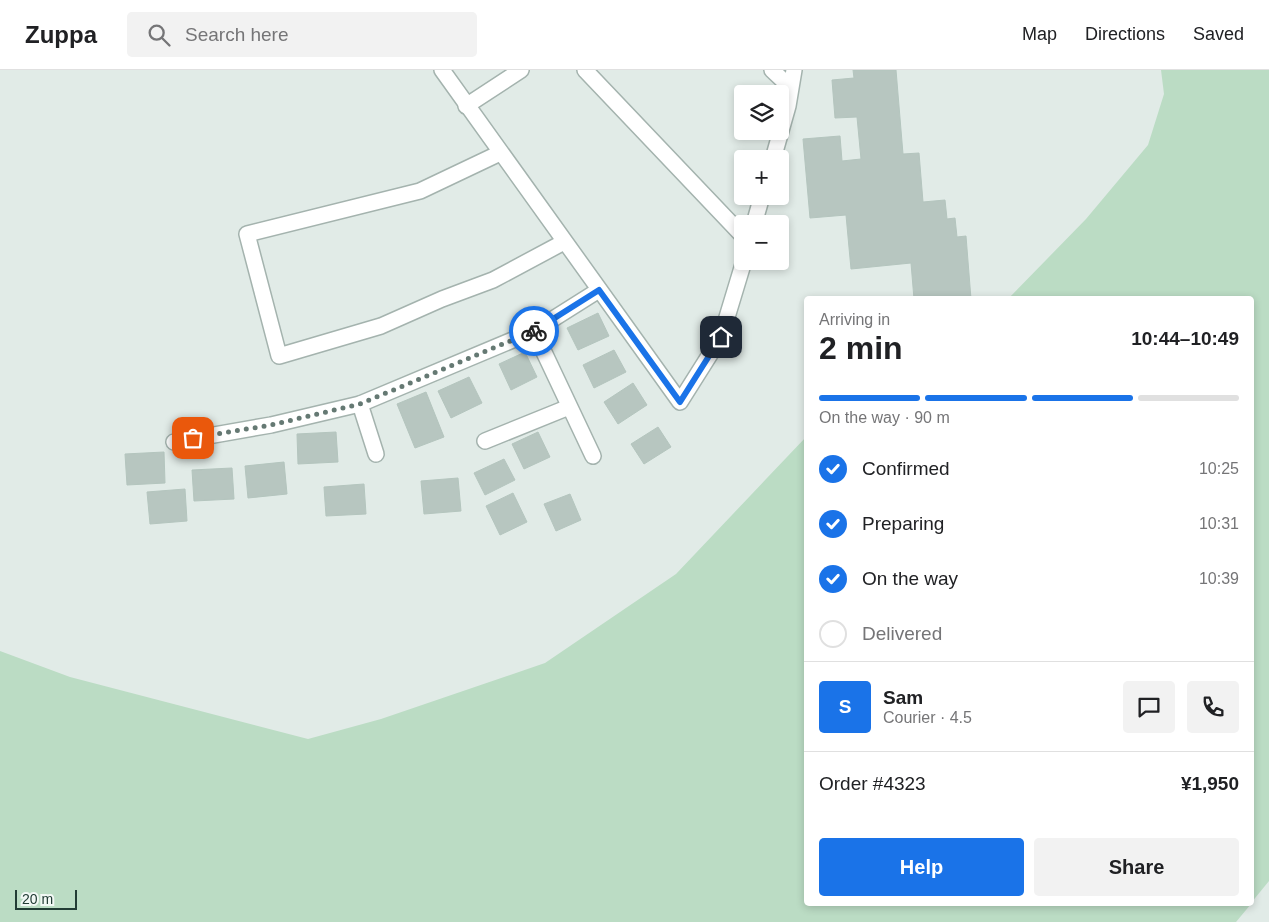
<!DOCTYPE html>
<meta charset="utf-8">
<style>
body{margin:0;font-family:Arial,sans-serif;background:#f2f2f2;color:#202124;height:100vh;display:flex;flex-direction:column;font-size:19px;white-space:nowrap}
*{box-sizing:border-box;margin:0}
p{font-size:16px;color:#757577}
.icon{flex:none;width:28px;height:28px;fill:none;stroke:currentColor;stroke-width:2;stroke-linecap:round;stroke-linejoin:round}
.map{position:relative;flex:1;overflow:hidden}
.details{position:absolute;left:804px;top:226px;width:450px;height:610px;display:flex;flex-direction:column;background:#fff;border-radius:5px;box-shadow:0 2px 8px #0003}
.details>*{flex:none}
.buttons{position:absolute;left:734px;top:15px;display:grid;gap:10px}
.buttons a{display:grid;place-items:center;width:55px;height:55px;border-radius:5px;background:#fff;box-shadow:0 2px 8px #0003;font-size:25px}
.scale{position:absolute;left:15px;bottom:12px;width:62px;box-sizing:border-box;padding-left:5px;border:2px solid #223c35;border-top:0;font-size:14px;line-height:18px;white-space:nowrap;color:#223c35;-webkit-text-stroke:4px #f2f8f5;paint-order:stroke}
.pin{position:absolute;display:grid;place-items:center;width:42px;height:42px;color:#fff;margin:-21px;border-radius:10px;box-shadow:0 2px 8px #0006}
.courier{position:absolute;display:grid;place-items:center;width:50px;height:50px;margin:-25px;border:4px solid #1a73e8;border-radius:50%;background:#fff;color:#222;box-shadow:0 1px 6px #0007}
.head em{font-style:normal;font-weight:700}
.head div{display:flex;flex-direction:column-reverse}
.head{display:flex;align-items:center;justify-content:space-between;height:85px;padding:0 15px}
h1{font-size:32px;font-weight:700;line-height:38px}
.bar{display:grid;grid-template-columns:repeat(4,1fr);gap:8px 5px;align-content:center;height:60px;padding:0 15px}
.bar i{height:6px;border-radius:4px;background:#e0e0e0}
.bar .active{background:#1a73e8}
.bar p{grid-column:span 4}
.line{display:flex;align-items:center;gap:12px;padding:0 15px;border-top:1px solid #e0e0e0}
.line div{flex:1}
.round{display:grid;place-items:center;flex:none;width:52px;height:52px;border-radius:5px;background:#f2f2f2}
ol{padding:0 15px;list-style:none}
li{display:flex;align-items:center;gap:15px;height:55px}
li p{margin-inline-start:auto}
li .icon{padding:5px;border-radius:50%;background:#1a73e8;color:#fff;stroke-width:4}
li:last-child{color:#757577}
li i{width:28px;height:28px;border:2px solid #e0e0e0;border-radius:50%}
.button{display:flex;gap:10px;margin-top:auto;padding:10px 15px}
.button a{flex:1;height:58px;border-radius:5px;background:#1a73e8;color:#fff;font-size:20px;font-weight:700;line-height:58px;text-align:center}
.button a+a{background:#f2f2f2;color:#202124}
header{display:flex;align-items:center;gap:30px;box-sizing:border-box;height:70px;padding:0 25px;background:#fff;border-bottom:1px solid #e0e0e0}
header strong{font-size:24px}
nav{display:flex;gap:28px;margin-inline-start:auto;font-size:18px}
.search{width:350px;height:45px;background:#f2f2f2;display:flex;align-items:center;gap:12px;box-sizing:border-box;padding:0 18px;border-radius:5px;color:#757577;font-size:19px}
.map>svg:first-child{display:block}
.green{fill:#bbdcc4}
.building{fill:#b7c6c0;stroke:#b4c5be}
.lines{fill:none;stroke-linecap:round;stroke-linejoin:round}
.street-casing{stroke:#a4b3ae;stroke-width:18}
.street{stroke:#fff;stroke-width:15}
.done{stroke:#657973;stroke-width:5;stroke-dasharray:0 9}
.route{stroke:#1a73e8;stroke-width:6}
</style>
<header>
<strong>Zuppa</strong>
<div class="search"><svg class="icon" aria-label="search" viewBox="0 0 24 24"><circle cx="10" cy="10" r="6"/><path d="M15 15l6 6"/></svg>Search here</div>
<nav><a>Map</a><a>Directions</a><a>Saved</a></nav>
</header>
<div class="map">
<svg width="1269" height="852" viewBox="0 0 1269 852">
<rect width="100%" height="100%" fill="#e1ebe7"/>
<g class="green">
<polygon points="1161,0 1269,0 1269,811 1251,833 1251,229 1008,229 1086,149 1148,75 1164,24"/>
<polygon points="806,367 806,834 1251,834 1236,852 0,852 0,581 70,607 308,669 381,649 545,593 676,504"/>
</g>
<g class="building">
<polygon points="853,0 896,0 903,84 919,83 923,132 945,130 947,149 955,148 957,167 966,166 971,229 914,229 911,193 851,199 846,145 810,148 803,69 840,66 842,91 861,89 857,47 835,48 832,10 854,8"/>
<polygon points="598,243 609,266 578,280 567,258"/>
<polygon points="614,280 626,302 594,318 583,295"/>
<polygon points="525,282 537,307 511,320 499,294"/>
<polygon points="469,307 482,333 451,348 438,321"/>
<polygon points="633,313 647,335 618,354 604,332"/>
<polygon points="426,322 444,367 415,378 397,334"/>
<polygon points="658,357 671,377 644,394 631,374"/>
<polygon points="336,362 338,392 298,394 297,364"/>
<polygon points="538,362 550,387 524,399 512,374"/>
<polygon points="164,382 165,413 127,415 125,384"/>
<polygon points="504,389 515,410 485,425 474,403"/>
<polygon points="284,392 287,424 248,428 245,396"/>
<polygon points="232,398 234,429 194,431 192,400"/>
<polygon points="458,408 461,441 424,444 421,411"/>
<polygon points="364,414 366,444 326,446 324,417"/>
<polygon points="185,419 187,451 150,454 147,422"/>
<polygon points="513,423 527,452 500,465 486,436"/>
<polygon points="570,424 581,450 556,461 544,434"/>
</g>
<g class="lines">
<defs>
<g id="street">
<polyline points="442,0 680,332 721,267 744,191"/>
<polyline points="585,0 742,165"/>
<polyline points="772,0 790,17"/>
<polyline points="466,36 521,0"/>
<polyline points="500,83 420,121 247,164 279,286 381,256 442,229 493,210 564,172"/>
<polyline points="773,89 788,36 794,0"/>
<polyline points="754,154 762,126"/>
<polyline points="534,261 593,386"/>
<polyline points="360,334 376,384"/>
<polyline points="485,371 569,337"/>
<polyline points="174,372 271,355 360,334 534,261 599,220"/>
</g>
</defs>
<use href="#street" class="street-casing"/>
<use href="#street" class="street"/>
</g>
<g class="lines">
<polyline class="done" points="193,368 271,355 360,334 534,261"/>
<polyline class="route" points="534,261 599,220 680,332 721,267"/>
</g>
</svg>
<div class="buttons">
<a><svg class="icon" aria-label="layers" viewBox="0 0 24 24"><path d="M12 4l9 5-9 5-9-5zM3 14l9 5 9-5"/></svg></a>
<a>+</a>
<a>−</a>
</div>
<div class="scale">20 m</div>
<div class="pin" style="left:193px;top:368px;background:#ea580c"><svg class="icon" aria-label="bag" viewBox="0 0 24 24"><path d="M5 8h14l-1 12H6zM9 8a3 3 0 0 1 6 0"/></svg></div>
<div class="pin" style="left:721px;top:267px;background:#1f2937"><svg class="icon" aria-label="home" viewBox="0 0 24 24"><path d="M3 11l9-7 9 7M6 9v11h12V9"/></svg></div>
<div class="courier" style="left:534px;top:261px"><svg class="icon" aria-label="bike" viewBox="0 0 24 24"><circle cx="6" cy="16" r="4"/><circle cx="18" cy="16" r="4"/><path d="M6 16l4-8h5l3 8M10 8l3 8H6M13 5h3"/></svg></div>
<section class="details">
<div class="head"><div><h1>2 min</h1><p>Arriving in</p></div><em>10:44–10:49</em></div>
<div class="bar"><i class="active"></i><i class="active"></i><i class="active"></i><i></i><p>On the way · 90 m</p></div>
<ol>
<li><svg class="icon" aria-label="check" viewBox="0 0 24 24"><path d="M5 12l5 5 9-10"/></svg>Confirmed<p>10:25</p></li>
<li><svg class="icon" aria-label="check" viewBox="0 0 24 24"><path d="M5 12l5 5 9-10"/></svg>Preparing<p>10:31</p></li>
<li><svg class="icon" aria-label="check" viewBox="0 0 24 24"><path d="M5 12l5 5 9-10"/></svg>On the way<p>10:39</p></li>
<li><i></i>Delivered</li>
</ol>
<div class="line" style="height:90px"><b class="round" style="background:#1a73e8;color:#fff">S</b><div><b>Sam</b><p>Courier · 4.5</p></div><a class="round"><svg class="icon" aria-label="chat" viewBox="0 0 24 24"><path d="M4 5h16v11H9l-5 4z"/></svg></a><a class="round"><svg class="icon" aria-label="phone" viewBox="0 0 24 24"><path d="M5 4h4l2 5-3 2q2 4 5 5l2-3 5 2v4C11 20 4 13 5 4z"/></svg></a></div>
<div class="line" style="height:65px"><div>Order #4323</div><b>¥1,950</b></div>
<div class="button"><a>Help</a><a>Share</a></div>
</section>
</div>
